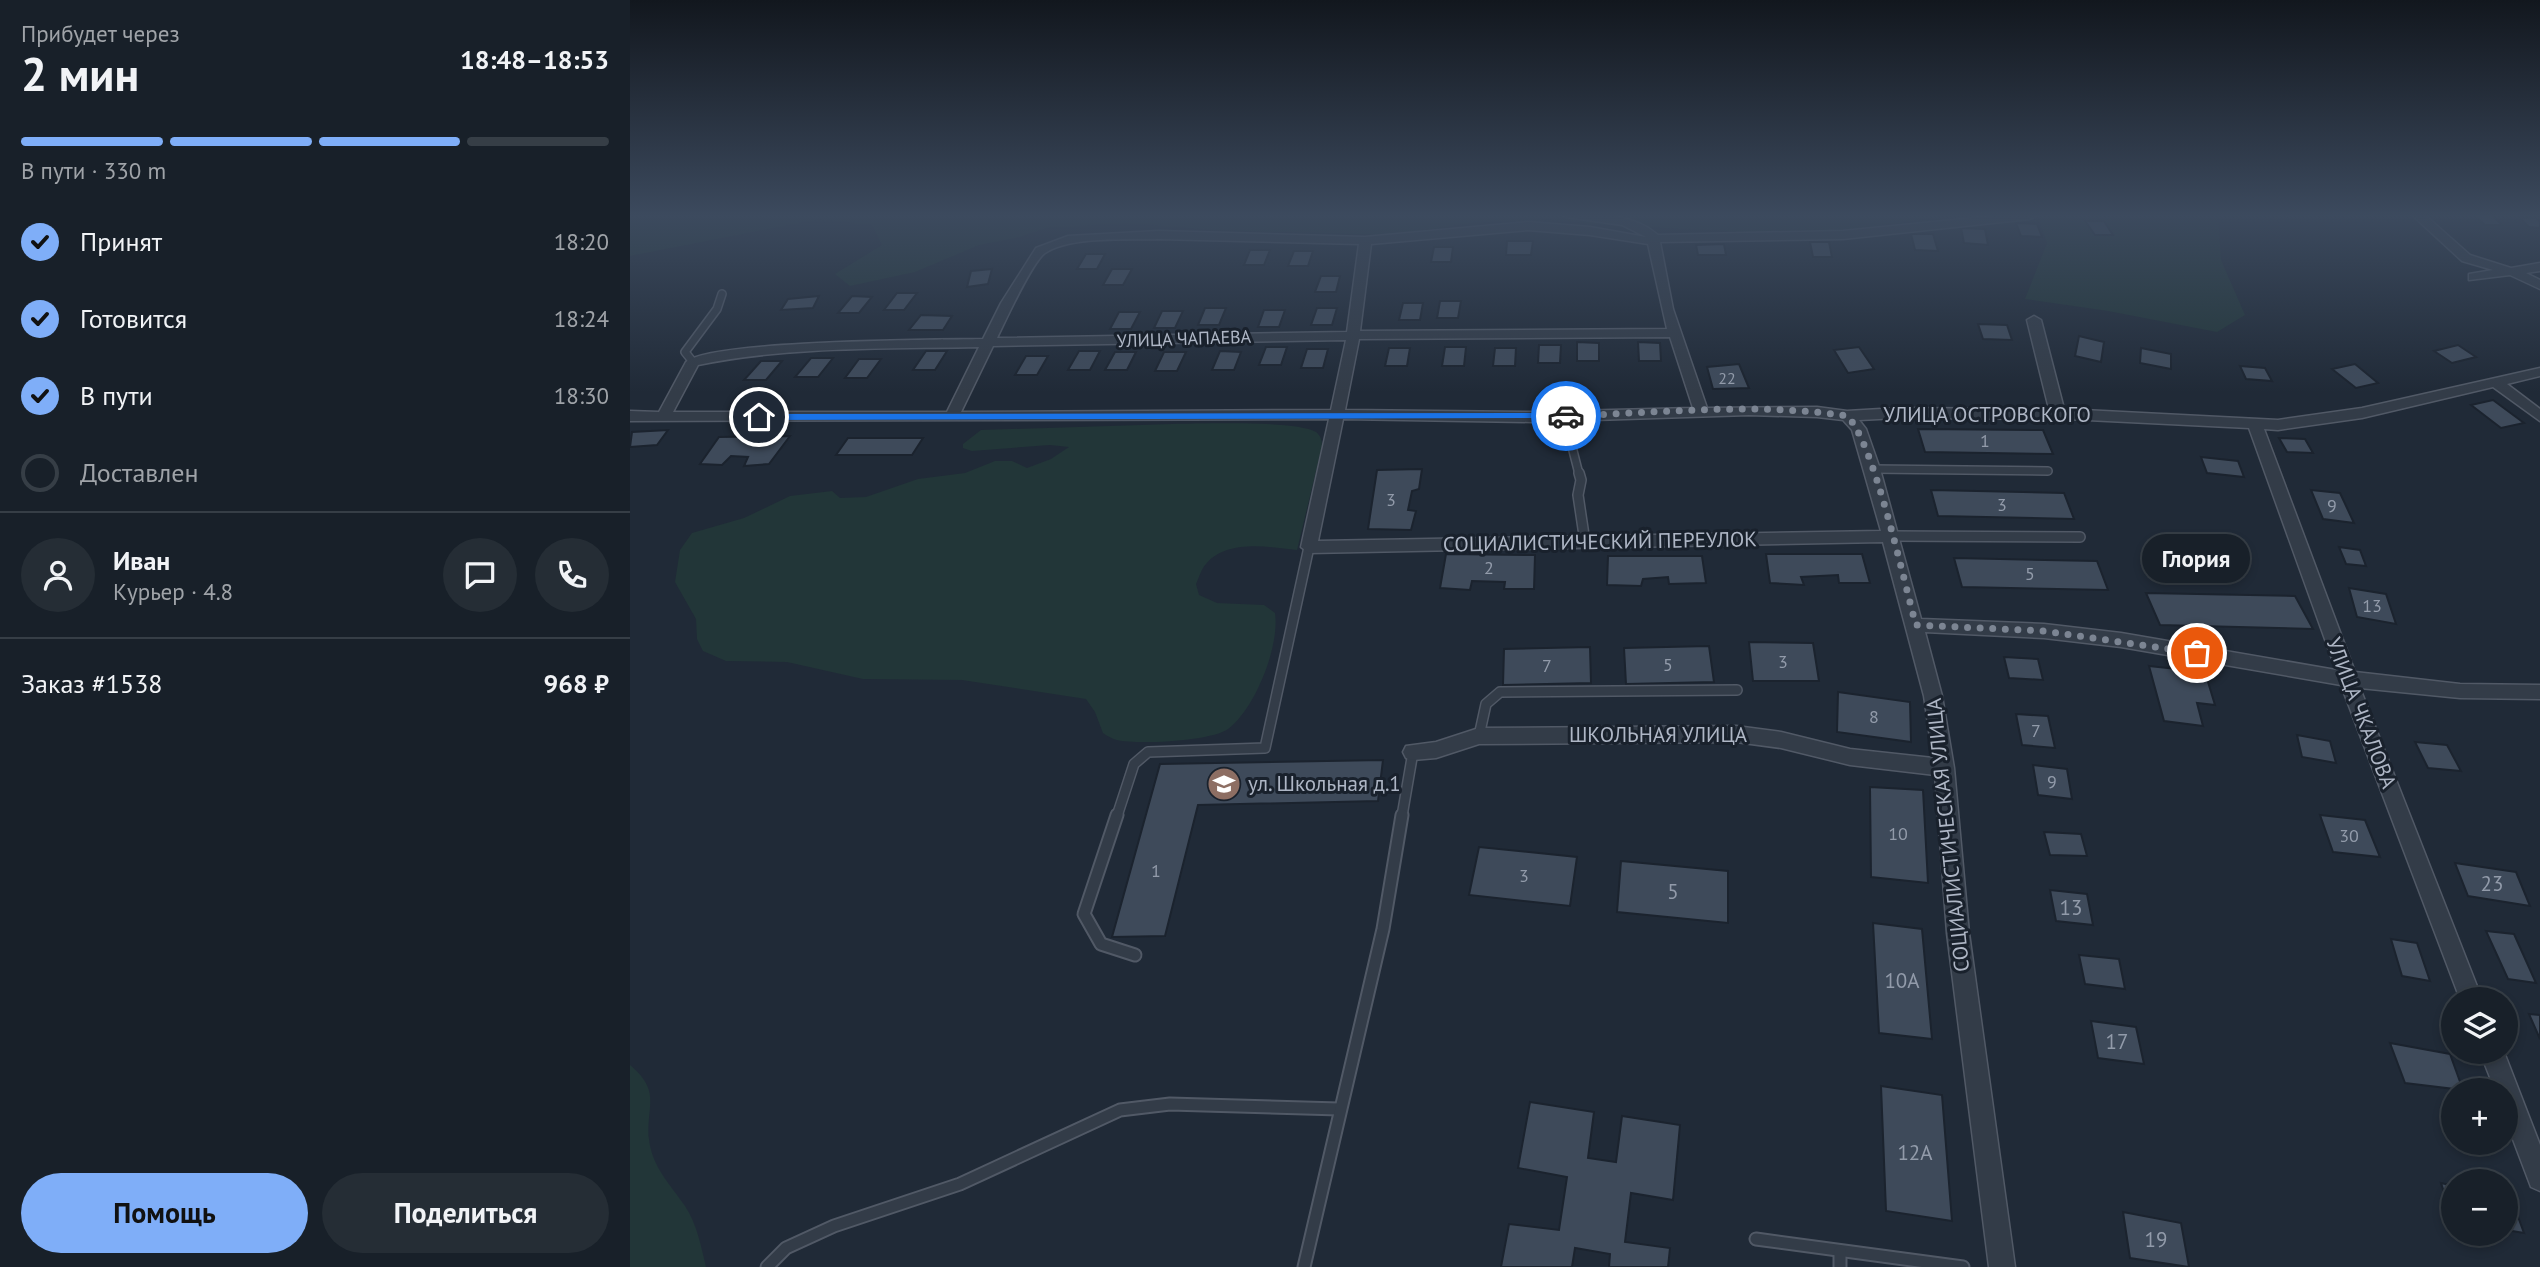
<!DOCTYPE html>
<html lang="ru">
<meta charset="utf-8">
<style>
body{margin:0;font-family:"PT Sans",sans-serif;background:#252d35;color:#f1f3f6;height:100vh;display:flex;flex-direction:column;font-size:26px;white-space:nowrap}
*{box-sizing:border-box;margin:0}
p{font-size:23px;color:#9fa3a8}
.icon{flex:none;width:38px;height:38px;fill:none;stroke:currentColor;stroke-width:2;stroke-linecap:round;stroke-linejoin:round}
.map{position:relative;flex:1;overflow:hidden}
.sheet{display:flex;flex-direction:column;background:#182029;width:630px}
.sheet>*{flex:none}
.buttons{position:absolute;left:1811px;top:987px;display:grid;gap:14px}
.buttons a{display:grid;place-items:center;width:77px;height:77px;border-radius:50%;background:#182029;box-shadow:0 4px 10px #0003,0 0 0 2px #363e46;font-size:35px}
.pin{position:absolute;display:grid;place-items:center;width:60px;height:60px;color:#fff;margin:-30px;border:4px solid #fff;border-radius:50%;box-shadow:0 2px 7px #0007}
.courier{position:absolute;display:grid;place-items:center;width:70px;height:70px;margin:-35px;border:5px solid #1a73e8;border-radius:50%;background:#fff;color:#222;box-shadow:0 2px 9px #0007}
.bubble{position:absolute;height:49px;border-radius:24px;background:#182029;box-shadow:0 4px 10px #0003,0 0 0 2px #363e46;font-size:23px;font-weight:800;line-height:49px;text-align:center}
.overview em{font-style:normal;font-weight:800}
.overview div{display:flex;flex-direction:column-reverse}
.overview{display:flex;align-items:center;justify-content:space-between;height:119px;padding:0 21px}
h1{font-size:46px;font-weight:800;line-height:52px}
.bar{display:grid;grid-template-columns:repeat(4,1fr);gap:10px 7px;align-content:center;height:84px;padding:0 21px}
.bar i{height:9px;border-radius:5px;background:#363e46}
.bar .current{background:#7faef8}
.bar p{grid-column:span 4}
.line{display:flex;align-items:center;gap:18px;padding:0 21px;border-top:2px solid #363e46}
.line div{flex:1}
.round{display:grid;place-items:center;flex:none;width:74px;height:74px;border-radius:37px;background:#252d35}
ol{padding:0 21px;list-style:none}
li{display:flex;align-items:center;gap:21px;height:77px}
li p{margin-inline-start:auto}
li .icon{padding:7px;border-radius:50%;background:#7faef8;color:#111;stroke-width:4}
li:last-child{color:#9fa3a8}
li i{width:38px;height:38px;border:4px solid #363e46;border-radius:50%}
.primary-button{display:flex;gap:14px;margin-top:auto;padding:14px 21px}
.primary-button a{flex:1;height:80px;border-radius:42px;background:#7faef8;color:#111;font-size:28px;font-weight:800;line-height:80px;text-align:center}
.primary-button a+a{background:#252d35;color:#f1f3f6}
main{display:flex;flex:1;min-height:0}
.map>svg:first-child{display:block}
.green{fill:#223638}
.building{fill:#3e4a5a;stroke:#1b232e;stroke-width:2}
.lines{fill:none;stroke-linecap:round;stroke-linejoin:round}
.lane-far2-casing{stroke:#515966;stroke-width:10}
.lane-far1-casing{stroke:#515966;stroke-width:12}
.lane-casing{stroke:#515966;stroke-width:15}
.street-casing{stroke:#515966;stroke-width:3}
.lane-far2{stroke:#333c48;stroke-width:7}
.lane-far1{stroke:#333c48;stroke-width:9}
.lane{stroke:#333c48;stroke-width:11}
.street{fill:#333c48;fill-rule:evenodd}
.route{fill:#1a73e8}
.done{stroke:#7c8593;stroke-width:7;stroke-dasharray:0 12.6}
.labels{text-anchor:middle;stroke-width:6;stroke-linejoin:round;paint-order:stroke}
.far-number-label{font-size:16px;fill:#929baa}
.far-street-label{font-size:18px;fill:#aeb6c5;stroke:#19212c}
.number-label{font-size:18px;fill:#929baa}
.street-label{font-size:21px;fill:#aeb6c5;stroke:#19212c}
.poi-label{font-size:21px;fill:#aeb6c5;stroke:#19212c;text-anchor:start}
.near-number-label{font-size:21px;fill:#929baa}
</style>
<main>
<section class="sheet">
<div class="overview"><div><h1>2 мин</h1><p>Прибудет через</p></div><em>18:48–18:53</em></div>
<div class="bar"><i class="current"></i><i class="current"></i><i class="current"></i><i></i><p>В пути · 330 m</p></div>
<ol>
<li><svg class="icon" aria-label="check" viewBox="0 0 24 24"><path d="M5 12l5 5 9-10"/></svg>Принят<p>18:20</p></li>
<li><svg class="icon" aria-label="check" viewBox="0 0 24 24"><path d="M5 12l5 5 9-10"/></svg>Готовится<p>18:24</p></li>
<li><svg class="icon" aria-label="check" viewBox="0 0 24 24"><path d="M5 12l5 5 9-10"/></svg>В пути<p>18:30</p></li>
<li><i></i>Доставлен</li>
</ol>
<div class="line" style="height:126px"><a class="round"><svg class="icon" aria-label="person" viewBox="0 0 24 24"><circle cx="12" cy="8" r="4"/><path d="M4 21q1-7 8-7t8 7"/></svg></a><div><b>Иван</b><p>Курьер · 4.8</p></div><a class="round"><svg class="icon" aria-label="chat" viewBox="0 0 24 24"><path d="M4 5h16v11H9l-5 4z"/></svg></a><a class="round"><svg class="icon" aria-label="phone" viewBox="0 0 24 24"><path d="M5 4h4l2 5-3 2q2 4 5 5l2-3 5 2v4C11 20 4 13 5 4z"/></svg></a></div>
<div class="line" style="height:91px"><div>Заказ #1538</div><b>968 ₽</b></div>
<div class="primary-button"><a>Помощь</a><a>Поделиться</a></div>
</section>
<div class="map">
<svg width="1910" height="1267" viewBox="0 0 1910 1267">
<rect width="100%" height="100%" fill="#202a37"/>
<g class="green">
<polygon points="0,214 1376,214 1306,217 1224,230 1139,233 973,225 917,219 840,223 762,235 584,230 495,223 416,228 390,237 349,245 285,272 220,286 205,274 252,245 242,225 189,219 0,256"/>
<polygon points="1407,214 1588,214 1591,260 1615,315 1587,332 1478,311 1395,299 1417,243"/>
<path d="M 542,424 C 569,424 666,420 686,432 C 691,436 692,441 692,446 L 667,550 C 639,547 597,539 576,564 C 571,569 569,578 566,584 L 569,595 L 587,603 L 634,605 L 645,613 C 650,646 625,709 598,729 C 582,741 508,745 487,740 C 483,739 477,736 473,733 L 465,712 L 456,699 L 332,680 L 233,679 L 157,662 L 96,661 L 73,651 L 67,639 L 66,619 L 45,582 L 50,550 L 62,533 L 114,518 L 160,496 L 202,491 L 210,498 L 236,497 L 288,479 L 335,473 L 365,461 L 382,461 L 397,468 L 421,459 L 439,447 L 420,445 L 342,451 L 333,448 L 333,444 L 351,430 Z"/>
<path d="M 0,1065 C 32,1092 16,1106 19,1139 C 22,1167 40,1184 55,1206 C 67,1224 71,1246 76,1267 L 0,1267 Z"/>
</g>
<g class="building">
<polygon points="1843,214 1860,214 1872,225 1855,225"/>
<polygon points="1889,217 1906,218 1910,222 1910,228 1899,227"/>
<polygon points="1455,221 1474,221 1483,235 1465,235"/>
<polygon points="1386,223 1407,224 1412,237 1391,236"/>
<polygon points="1331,228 1355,229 1358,245 1334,243"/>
<polygon points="1281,234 1303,234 1308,251 1285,250"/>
<polygon points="877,241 903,241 901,255 876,255"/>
<polygon points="1180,242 1199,242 1202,257 1183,257"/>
<polygon points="1094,244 1096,255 1068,255 1066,245"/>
<polygon points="804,247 823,247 821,262 801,262"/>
<polygon points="620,250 640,250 634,265 614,265"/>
<polygon points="664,251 683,251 678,266 658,266"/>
<polygon points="456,254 475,254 467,269 447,269"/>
<polygon points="362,269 358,284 337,287 341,271"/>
<polygon points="482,269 502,269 493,285 473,285"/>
<polygon points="691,276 710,276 706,292 685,292"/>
<polygon points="267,293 287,293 274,310 254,310"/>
<polygon points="189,296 183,308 151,310 158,299"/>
<polygon points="222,296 242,297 229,313 208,313"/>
<polygon points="810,301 831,301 828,318 807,318"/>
<polygon points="773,303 793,303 790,320 769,320"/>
<polygon points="575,308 596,308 589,325 568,325"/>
<polygon points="687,308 707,308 702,325 681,325"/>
<polygon points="634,310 655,310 649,327 628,327"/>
<polygon points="532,311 553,311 545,328 524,328"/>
<polygon points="489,312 510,312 501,329 480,329"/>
<polygon points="291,315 322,316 313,330 279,330"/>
<polygon points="1348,324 1377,325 1382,340 1353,339"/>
<polygon points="1449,336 1474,342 1471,362 1445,356"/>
<polygon points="947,342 969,343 969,361 947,361"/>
<polygon points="1008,342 1030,343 1031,361 1009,361"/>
<polygon points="909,345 931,345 930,363 908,363"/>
<polygon points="1828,345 1846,357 1822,363 1804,351"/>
<polygon points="636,347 657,347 651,365 629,365"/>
<polygon points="815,347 836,347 834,366 812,366"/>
<polygon points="1229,347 1244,369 1218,373 1204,350"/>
<polygon points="759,348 780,348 777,366 755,366"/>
<polygon points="865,348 886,348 885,366 863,366"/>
<polygon points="1511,348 1541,354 1541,369 1510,363"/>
<polygon points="677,349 698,349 693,368 671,368"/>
<polygon points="296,351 317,351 305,370 283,370"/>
<polygon points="449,351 470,351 460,370 438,370"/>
<polygon points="590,351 611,352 604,370 582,370"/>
<polygon points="485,352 506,352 497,370 475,370"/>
<polygon points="534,352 556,352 547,371 525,371"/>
<polygon points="396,356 418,356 407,375 385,375"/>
<polygon points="181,358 203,358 188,377 165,377"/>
<polygon points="229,359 251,359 237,378 215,378"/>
<polygon points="131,361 152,361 136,380 114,380"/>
<polygon points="1109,364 1119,388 1083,389 1077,367"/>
<polygon points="1725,364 1748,383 1726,388 1702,369"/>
<polygon points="1610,366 1635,368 1642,381 1616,379"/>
<polygon points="1863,400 1894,423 1871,428 1841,405"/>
<polygon points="1288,429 1413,430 1423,454 1295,452"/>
<polygon points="38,430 27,445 0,447 2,432"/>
<polygon points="160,436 139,464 114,466 118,457 101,456 92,465 70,464 89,437"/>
<polygon points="218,438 293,438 282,455 206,455"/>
<polygon points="1649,438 1675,439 1683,453 1657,452"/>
<polygon points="1571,457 1608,461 1614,477 1577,473"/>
<polygon points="792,469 789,489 782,491 778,510 786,511 781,530 738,529 747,470"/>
<polygon points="1301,490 1434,493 1444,519 1308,516"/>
<polygon points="1681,490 1710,493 1724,523 1693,519"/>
<polygon points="1709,547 1730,550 1736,566 1716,564"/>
<polygon points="816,554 905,555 904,589 874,589 875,582 842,581 840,590 810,588"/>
<polygon points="1136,554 1232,554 1240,583 1209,583 1208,575 1171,577 1174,585 1140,583"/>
<polygon points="978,556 1072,556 1076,583 1039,584 1038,577 1013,579 1011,586 977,585"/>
<polygon points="1324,558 1467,561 1478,590 1332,587"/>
<polygon points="1719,588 1756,594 1766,624 1727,617"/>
<polygon points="1516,593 1665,596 1683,629 1530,625"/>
<polygon points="1119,642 1183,643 1189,681 1123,681"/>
<polygon points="1079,646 1084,682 996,684 994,648"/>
<polygon points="960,647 961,683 873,685 874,649"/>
<polygon points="1374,657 1408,659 1413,680 1379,678"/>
<polygon points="1519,666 1575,672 1585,705 1567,703 1573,726 1534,721"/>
<polygon points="1208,692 1280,702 1281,742 1207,732"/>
<polygon points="1386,714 1418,716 1425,748 1392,745"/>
<polygon points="1667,735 1700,741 1706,763 1672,757"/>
<polygon points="1785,742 1817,745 1831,771 1798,768"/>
<polygon points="753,760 748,801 568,805 535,936 482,937 530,764"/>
<polygon points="1403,765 1437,769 1442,799 1408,795"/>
<polygon points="1240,787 1293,790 1298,883 1241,877"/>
<polygon points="1690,815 1735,820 1750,857 1703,852"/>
<polygon points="1414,832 1451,834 1457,856 1420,855"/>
<polygon points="849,847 947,857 940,906 839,895"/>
<polygon points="991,861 1098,871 1098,923 987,912"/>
<polygon points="1825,863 1886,872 1900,906 1838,896"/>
<polygon points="1420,890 1457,894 1463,925 1426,921"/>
<polygon points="1243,923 1292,929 1302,1039 1249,1033"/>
<polygon points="1856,931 1884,934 1906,983 1878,979"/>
<polygon points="1761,939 1787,943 1800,981 1772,976"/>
<polygon points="1449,955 1489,959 1495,989 1455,984"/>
<polygon points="1899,1014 1910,1015 1910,1039"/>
<polygon points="1461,1021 1506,1027 1514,1064 1468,1058"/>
<polygon points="1760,1043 1820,1054 1833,1090 1775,1083"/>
<polygon points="1251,1086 1312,1095 1322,1221 1256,1211"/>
<polygon points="900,1102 964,1112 958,1158 986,1162 992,1116 1050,1125 1043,1200 1001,1193 995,1242 1040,1248 1038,1267 979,1267 980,1254 945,1248 942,1267 871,1267 879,1224 929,1230 937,1177 888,1168"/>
<polygon points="1811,1183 1824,1186 1824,1221 1823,1220"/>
<polygon points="1876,1195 1880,1195 1894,1233 1876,1230"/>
<polygon points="1493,1212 1551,1223 1559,1267 1500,1258"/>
</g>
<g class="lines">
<defs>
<g id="lane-far2">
<polyline points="63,362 55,352 87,309 92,294"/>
<polyline points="939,416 939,435 949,474"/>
<polyline points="1242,469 1418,471"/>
</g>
<g id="lane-far1">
<polyline points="949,473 951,480 948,495 955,542"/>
<polyline points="1261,536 1450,537"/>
<polyline points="849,736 856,704 870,692 1107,690"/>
<polyline points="487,816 504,764 518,752 635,748 679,547"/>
<polyline points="772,816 783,752"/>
</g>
<g id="lane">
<polyline points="487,815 454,914 471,944 505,955"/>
<polyline points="1126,1239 1333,1267"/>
<polyline points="1210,1251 1210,1267"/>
<polyline points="137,1267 156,1248 204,1226 330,1184 490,1110 540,1104 709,1109"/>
<polyline points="674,1267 753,929 772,815"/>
</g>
<g id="street">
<path d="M 930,214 C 963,214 1002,212 1028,235 L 1213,231 L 1384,214 L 1406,216 L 1400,219 L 1213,239 L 1030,242 L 1043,309 L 1077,408 L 1187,407 L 1217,411 L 1268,408 L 1419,409 L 1397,320 L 1404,316 L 1411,320 L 1434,409 L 1648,420 L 1732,408 L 1910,368 L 1910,376 L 1877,384 L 1910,409 L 1910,421 L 1863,387 L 1732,418 L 1648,430 L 1634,429 L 1725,672 L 1830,684 L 1910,685 L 1910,699 L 1830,698 L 1730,688 L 1852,999 L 1830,999 L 1711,685 L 1491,647 L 1414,638 L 1295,632 L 1312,696 L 1324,768 L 1339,933 L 1385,1267 L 1359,1267 L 1317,933 L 1305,775 L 1220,765 L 1151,748 L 1106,742 L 849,744 L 806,758 L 783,760 L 776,758 L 773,752 L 776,746 L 806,742 L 849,728 L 1106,726 L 1151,732 L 1220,749 L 1303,758 L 1294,696 L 1253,542 L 679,553 L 671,547 L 699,419 L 0,421 L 0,411 L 29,412 L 56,362 C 81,340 308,340 353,339 L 371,303 L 406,248 L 438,236 L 528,231 L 735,237 L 898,222 L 960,227 L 1016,237 L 992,225 L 936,217 ZM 898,230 L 960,235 L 1018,244 L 1037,329 L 730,331 L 741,244 ZM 528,239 L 729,244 L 717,332 L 367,338 C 375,322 402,262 415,253 C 440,236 498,240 528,239 ZM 1040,337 L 1063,408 L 902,412 L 715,410 L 729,339 ZM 716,340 L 701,410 L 331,412 L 363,346 ZM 349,347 L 317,412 L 43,412 L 68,365 C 160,346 256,349 349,347 ZM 1119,415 L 1187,417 L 1213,420 L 1222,430 L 1251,531 L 688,541 L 713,419 L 902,422 ZM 1268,418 L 1437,419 L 1619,428 L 1706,670 L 1491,633 L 1414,624 L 1291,619 L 1250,469 L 1236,429 L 1229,420 Z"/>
<polygon points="1781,214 1794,214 1840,255 1881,268 1910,263 1910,271 1896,273 1910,280 1910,289 1880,275 1839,280 1839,274 1863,270 1832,261"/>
<polygon points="1850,1052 1874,1052 1910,1145 1910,1191 1901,1187 1876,1121 1876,1090 1865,1090"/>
</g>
</defs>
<use href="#lane-far2" class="lane-far2-casing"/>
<use href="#lane-far1" class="lane-far1-casing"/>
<use href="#lane" class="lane-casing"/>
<use href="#street" class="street-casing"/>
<use href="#lane-far2" class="lane-far2"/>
<use href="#lane-far1" class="lane-far1"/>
<use href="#lane" class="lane"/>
<use href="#street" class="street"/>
</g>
<linearGradient id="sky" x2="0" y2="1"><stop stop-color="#12171e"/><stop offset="0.55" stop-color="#3c4a5e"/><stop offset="1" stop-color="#3c4a5e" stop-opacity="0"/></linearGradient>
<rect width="1910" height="392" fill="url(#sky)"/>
<polygon class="route" points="936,413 940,414 940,418 129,420 124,417 129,414"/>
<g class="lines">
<path class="done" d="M 936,416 C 1027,413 1127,402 1217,416 C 1244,441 1274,583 1286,625 L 1414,631 L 1567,653"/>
</g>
<defs>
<symbol id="school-disc" viewBox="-11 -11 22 22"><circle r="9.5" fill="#8d6e63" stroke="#19212c"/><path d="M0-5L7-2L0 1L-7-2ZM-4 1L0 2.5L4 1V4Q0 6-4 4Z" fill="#fff"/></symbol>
</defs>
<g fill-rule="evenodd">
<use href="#school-disc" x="575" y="765" width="38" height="38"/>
</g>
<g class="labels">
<g class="far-number-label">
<text x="1097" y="384">22</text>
</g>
<g class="far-street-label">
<text transform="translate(554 339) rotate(-2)" y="6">УЛИЦА ЧАПАЕВА</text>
</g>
<g class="number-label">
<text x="1355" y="447">1</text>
<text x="761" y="506">3</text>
<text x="1372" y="511">3</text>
<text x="1702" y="512">9</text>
<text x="859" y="574">2</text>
<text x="1400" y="580">5</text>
<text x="1742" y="612">13</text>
<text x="1153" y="668">3</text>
<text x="1038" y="671">5</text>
<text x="917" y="672">7</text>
<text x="1244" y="723">8</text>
<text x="1406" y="737">7</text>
<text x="1422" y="788">9</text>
<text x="1268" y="840">10</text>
<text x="1719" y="842">30</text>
<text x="526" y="877">1</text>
<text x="894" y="882">3</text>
</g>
<g class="street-label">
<text x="1357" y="422">УЛИЦА ОСТРОВСКОГО</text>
<text transform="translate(970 542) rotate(-1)" y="7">СОЦИАЛИСТИЧЕСКИЙ ПЕРЕУЛОК</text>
<text transform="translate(1731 713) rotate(69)" y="7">УЛИЦА ЧКАЛОВА</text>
<text x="1028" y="742">ШКОЛЬНАЯ УЛИЦА</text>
<text transform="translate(1318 835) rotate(-96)" y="7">СОЦИАЛИСТИЧЕСКАЯ УЛИЦА</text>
</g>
<g class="poi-label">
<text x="618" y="791">ул. Школьная д.1</text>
</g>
<g class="near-number-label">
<text x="1862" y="891">23</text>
<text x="1043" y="899">5</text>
<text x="1441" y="915">13</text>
<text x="1272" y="988">10А</text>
<text x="1487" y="1049">17</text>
<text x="1285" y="1160">12А</text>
<text x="1526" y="1247">19</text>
</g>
</g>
</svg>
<div class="buttons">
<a><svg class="icon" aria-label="layers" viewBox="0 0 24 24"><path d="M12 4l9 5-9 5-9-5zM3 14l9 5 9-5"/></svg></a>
<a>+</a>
<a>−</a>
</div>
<div class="pin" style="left:1567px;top:653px;background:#ea580c"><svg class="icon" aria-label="bag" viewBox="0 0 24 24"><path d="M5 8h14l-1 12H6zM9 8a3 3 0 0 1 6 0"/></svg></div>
<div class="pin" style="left:129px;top:417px;background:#1f2937"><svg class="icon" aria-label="home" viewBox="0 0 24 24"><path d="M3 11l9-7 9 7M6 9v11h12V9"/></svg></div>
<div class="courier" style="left:936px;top:416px"><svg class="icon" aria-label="car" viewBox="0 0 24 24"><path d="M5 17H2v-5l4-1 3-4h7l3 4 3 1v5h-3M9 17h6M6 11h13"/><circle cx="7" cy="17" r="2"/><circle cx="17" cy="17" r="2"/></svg></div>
<div class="bubble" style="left:1512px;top:534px;width:108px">Глория</div>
</div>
</main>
